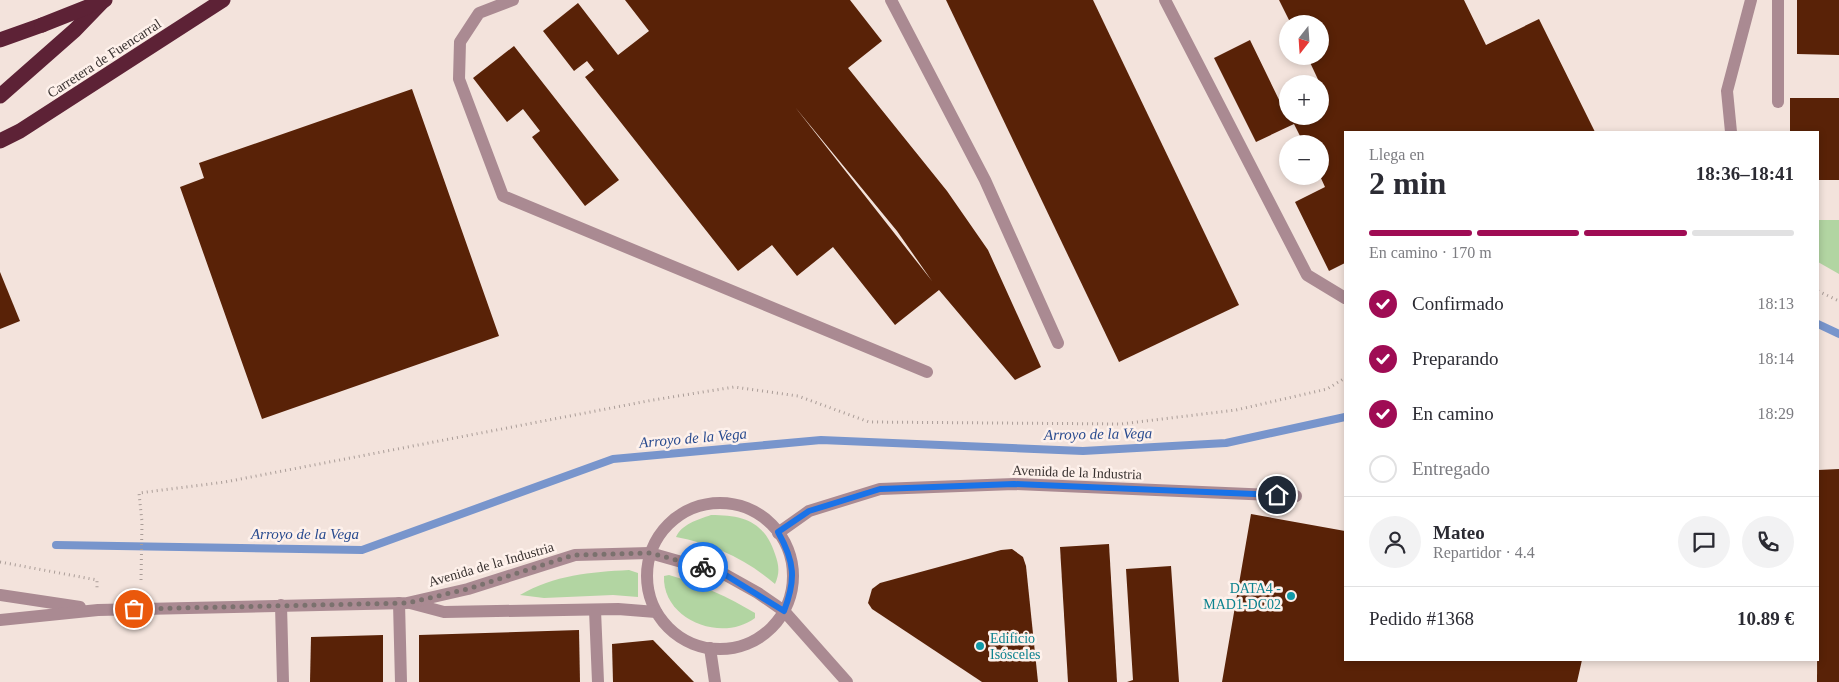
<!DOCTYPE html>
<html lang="es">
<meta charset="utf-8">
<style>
body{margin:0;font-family:"Times New Roman",serif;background:#f2f2f3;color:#2b2b33;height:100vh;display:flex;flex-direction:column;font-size:19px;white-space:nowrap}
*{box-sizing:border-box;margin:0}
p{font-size:16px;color:#7c7c81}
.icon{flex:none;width:28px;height:28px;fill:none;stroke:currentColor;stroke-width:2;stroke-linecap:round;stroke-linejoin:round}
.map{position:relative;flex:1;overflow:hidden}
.panel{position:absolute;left:1344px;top:131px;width:475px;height:530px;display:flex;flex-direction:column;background:#fff;border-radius:0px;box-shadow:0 2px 8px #0003}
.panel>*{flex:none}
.needle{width:32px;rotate:197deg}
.tools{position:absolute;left:1279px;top:15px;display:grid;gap:10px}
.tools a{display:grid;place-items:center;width:50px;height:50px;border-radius:50%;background:#fff;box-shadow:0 2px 8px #0003;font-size:25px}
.pin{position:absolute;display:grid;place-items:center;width:42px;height:42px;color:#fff;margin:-21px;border:2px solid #fff;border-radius:50%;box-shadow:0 1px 5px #0007}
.courier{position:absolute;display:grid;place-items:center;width:50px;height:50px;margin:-25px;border:4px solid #1a73e8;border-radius:50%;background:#fff;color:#222;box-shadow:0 1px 6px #0007}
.summary em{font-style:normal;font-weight:600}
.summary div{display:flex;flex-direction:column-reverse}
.summary{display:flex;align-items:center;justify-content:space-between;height:85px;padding:0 25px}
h1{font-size:32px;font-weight:600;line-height:38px}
.bar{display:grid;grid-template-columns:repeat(4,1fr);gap:8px 5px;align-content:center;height:60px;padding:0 25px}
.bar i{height:6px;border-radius:4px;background:#e1e1e2}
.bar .selected{background:#9f0c54}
.bar p{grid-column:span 4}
.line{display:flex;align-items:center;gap:12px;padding:0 25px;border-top:1px solid #e1e1e2}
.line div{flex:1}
.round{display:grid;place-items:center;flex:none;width:52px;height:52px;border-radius:26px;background:#f2f2f3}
ol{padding:0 25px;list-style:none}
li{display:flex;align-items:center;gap:15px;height:55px}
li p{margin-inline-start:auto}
li .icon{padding:5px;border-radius:50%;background:#9f0c54;color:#fff;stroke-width:4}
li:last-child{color:#7c7c81}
li i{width:28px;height:28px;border:2px solid #e1e1e2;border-radius:50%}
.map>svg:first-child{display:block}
.green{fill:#b2d5a2}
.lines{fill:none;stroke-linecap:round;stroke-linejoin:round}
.stream{stroke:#7895cc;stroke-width:8}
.building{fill:#592207;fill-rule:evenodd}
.path{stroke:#aa9d98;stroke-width:3;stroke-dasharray:1 4;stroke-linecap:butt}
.minor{stroke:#aa8a92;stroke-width:12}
.highway{stroke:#5d2236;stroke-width:15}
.highway-bridge{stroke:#5d2236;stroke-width:15}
.done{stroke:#7b716e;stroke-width:5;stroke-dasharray:0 9}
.route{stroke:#1a73e8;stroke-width:6}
.culture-dot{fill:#0f9aa8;stroke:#fef1eb;stroke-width:2}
.labels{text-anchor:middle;stroke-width:5;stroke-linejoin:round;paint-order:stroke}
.street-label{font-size:14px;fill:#3b3432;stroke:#fef1eb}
.culture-label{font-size:14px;fill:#0d838f;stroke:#fef1eb;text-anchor:end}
.water-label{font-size:15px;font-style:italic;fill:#294b8f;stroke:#fef1eb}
</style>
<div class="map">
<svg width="1839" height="682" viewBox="0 0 1839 682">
<rect width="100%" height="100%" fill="#f3e3dc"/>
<g class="green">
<polygon points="1818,220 1839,220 1839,274 1818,262"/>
<path d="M 711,515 C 743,515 764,521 775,554 C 779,565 780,573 775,584 C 746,559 713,544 676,537 C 682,524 697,520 711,515 Z"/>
<path d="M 629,570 L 638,573 L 638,597 L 613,595 L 544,598 L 520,595 C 554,575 591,572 629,570 Z"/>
<path d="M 669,575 C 700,584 728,597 755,613 L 755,618 C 722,643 662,620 664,576 Z"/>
</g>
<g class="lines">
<g class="stream">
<polyline points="1818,324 1839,334"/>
<polyline points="56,545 362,550 613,459 821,440 1083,451 1226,443 1345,417"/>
</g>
</g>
<g class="building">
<path d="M 625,0 L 850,0 L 882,41 L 848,68 L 947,191 L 988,250 L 1041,367 L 1015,380 L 939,290 L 895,325 L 833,247 L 797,276 L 772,245 L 738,271 L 585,77 L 594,70 L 587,61 L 574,71 L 543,31 L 578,3 L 618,55 L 649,31 ZM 795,107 L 897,231 L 932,281 Z"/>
<polygon points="946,0 1093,0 1239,305 1119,362"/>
<polygon points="1279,0 1464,0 1486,45 1539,19 1595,132 1345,132 1345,263 1329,271 1295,202 1325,187 1320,176 1320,144 1304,144 1294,124 1256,142 1214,58 1250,40 1283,108 1288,106 1288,116 1320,116 1320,89 1322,88 1307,56 1320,56 1320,24 1291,24"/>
<polygon points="1797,0 1839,0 1839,55 1797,54"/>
<polygon points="514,46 619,180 585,206 532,137 540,131 523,109 507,122 473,78"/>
<polygon points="412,89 499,336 262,419 180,187 204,178 199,163"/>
<polygon points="1790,98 1839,98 1839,180 1818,180 1818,132 1790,132"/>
<polygon points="0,272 20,321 0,329"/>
<polygon points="1839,469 1839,682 1817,682 1818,470"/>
<polygon points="1251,514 1345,531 1345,660 1582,660 1577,682 1222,682"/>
<polygon points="1109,544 1117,682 1068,682 1060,547"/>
<polygon points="1012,549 1023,557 1026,566 1038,682 982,682 872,609 868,603 872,589 880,583 1001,550"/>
<polygon points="1171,566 1179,682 1127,682 1133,680 1126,569"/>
<polygon points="579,630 580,682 419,682 419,635"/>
<polygon points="383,635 383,682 310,682 311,637"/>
<polygon points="653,640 694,682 613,682 612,644"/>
</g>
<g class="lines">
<g class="path">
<polyline points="1818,291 1839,301"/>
<polyline points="0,562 97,580 97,590"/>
<polyline points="141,580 142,522 139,493 225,482 653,400 734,387 798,396 869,422 1121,424 1236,410 1327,389 1345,378"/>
</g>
<g class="minor">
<polyline points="513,0 479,13 460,42 459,79 503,196 927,372"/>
<polyline points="891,0 985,180 1058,343"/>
<polyline points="1165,0 1307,275 1345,298"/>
<polyline points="1778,0 1778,102"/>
<polyline points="1731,132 1727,91 1751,0"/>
<circle cx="720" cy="576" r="73"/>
<polyline points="778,533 809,511 880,489 1014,484 1296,496"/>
<polyline points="0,595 80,607"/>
<polyline points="399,603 401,682"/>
<polyline points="410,603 444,612 618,609 656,612"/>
<polyline points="281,605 283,682"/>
<polyline points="595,610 598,682"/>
<polyline points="0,620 98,610 407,603 468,589 575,555 650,553 724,574 758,593 784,611 847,682"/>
<polyline points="710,648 715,682"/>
</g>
<g class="highway">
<polyline points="0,40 42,25"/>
<polyline points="0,96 75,30 104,0"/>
<polyline points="0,141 20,131 223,0"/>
</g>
<polyline class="highway-bridge" points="42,25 105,0"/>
</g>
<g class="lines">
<polyline class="done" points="134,609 407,603 468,589 574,555 650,553 703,567"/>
<path class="route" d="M 703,567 L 724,574 L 784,611 C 796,580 795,562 778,532 L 809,511 L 880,489 L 1014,484 L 1277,495"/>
</g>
<g class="culture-dot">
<circle cx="1291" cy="596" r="5"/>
<circle cx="980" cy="646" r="5"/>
</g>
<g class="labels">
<g class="street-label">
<text transform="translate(104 58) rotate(-33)" y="5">Carretera de Fuencarral</text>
<text transform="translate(1077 472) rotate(2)" y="5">Avenida de la Industria</text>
<text transform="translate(491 564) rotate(-16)" y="5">Avenida de la Industria</text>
</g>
<g class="culture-label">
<text x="1281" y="593">DATA4 -<tspan x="1281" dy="16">MAD1-DC02</tspan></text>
<text x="990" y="643" text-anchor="start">Edificio<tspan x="990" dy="16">Isósceles</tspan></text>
</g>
<g class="water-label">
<text transform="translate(1098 434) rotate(-1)" y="5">Arroyo de la Vega</text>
<text transform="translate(693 438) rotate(-5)" y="5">Arroyo de la Vega</text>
<text x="305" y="539">Arroyo de la Vega</text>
</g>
</g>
</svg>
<div class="tools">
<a><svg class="needle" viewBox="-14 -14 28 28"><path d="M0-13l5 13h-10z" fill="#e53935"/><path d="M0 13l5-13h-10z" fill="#7c7c81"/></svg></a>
<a>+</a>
<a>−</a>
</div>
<div class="pin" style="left:134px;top:609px;background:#ea580c"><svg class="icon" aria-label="bag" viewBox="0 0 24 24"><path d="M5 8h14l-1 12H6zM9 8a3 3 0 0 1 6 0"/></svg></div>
<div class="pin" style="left:1277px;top:495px;background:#1f2937"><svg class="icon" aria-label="home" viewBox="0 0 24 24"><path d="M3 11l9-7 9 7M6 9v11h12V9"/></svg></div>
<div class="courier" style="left:703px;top:567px"><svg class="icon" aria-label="bike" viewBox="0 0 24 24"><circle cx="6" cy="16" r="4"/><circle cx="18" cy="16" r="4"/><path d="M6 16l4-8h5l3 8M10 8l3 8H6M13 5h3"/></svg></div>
<section class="panel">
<div class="summary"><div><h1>2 min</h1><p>Llega en</p></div><em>18:36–18:41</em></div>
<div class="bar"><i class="selected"></i><i class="selected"></i><i class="selected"></i><i></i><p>En camino · 170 m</p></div>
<ol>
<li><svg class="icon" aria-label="check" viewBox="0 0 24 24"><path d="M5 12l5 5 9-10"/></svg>Confirmado<p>18:13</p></li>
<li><svg class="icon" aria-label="check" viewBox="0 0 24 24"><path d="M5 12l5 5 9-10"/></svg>Preparando<p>18:14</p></li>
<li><svg class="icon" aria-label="check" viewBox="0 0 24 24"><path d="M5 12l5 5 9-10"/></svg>En camino<p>18:29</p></li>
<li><i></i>Entregado</li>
</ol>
<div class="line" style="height:90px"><a class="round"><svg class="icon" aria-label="person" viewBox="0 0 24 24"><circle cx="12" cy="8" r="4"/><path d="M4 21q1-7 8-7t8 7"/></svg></a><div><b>Mateo</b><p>Repartidor · 4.4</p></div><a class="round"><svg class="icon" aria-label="chat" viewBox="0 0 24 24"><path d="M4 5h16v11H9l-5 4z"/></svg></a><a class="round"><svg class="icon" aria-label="phone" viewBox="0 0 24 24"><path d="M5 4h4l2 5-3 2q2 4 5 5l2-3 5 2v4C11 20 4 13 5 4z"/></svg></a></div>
<div class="line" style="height:65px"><div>Pedido #1368</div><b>10.89 €</b></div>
</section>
</div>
